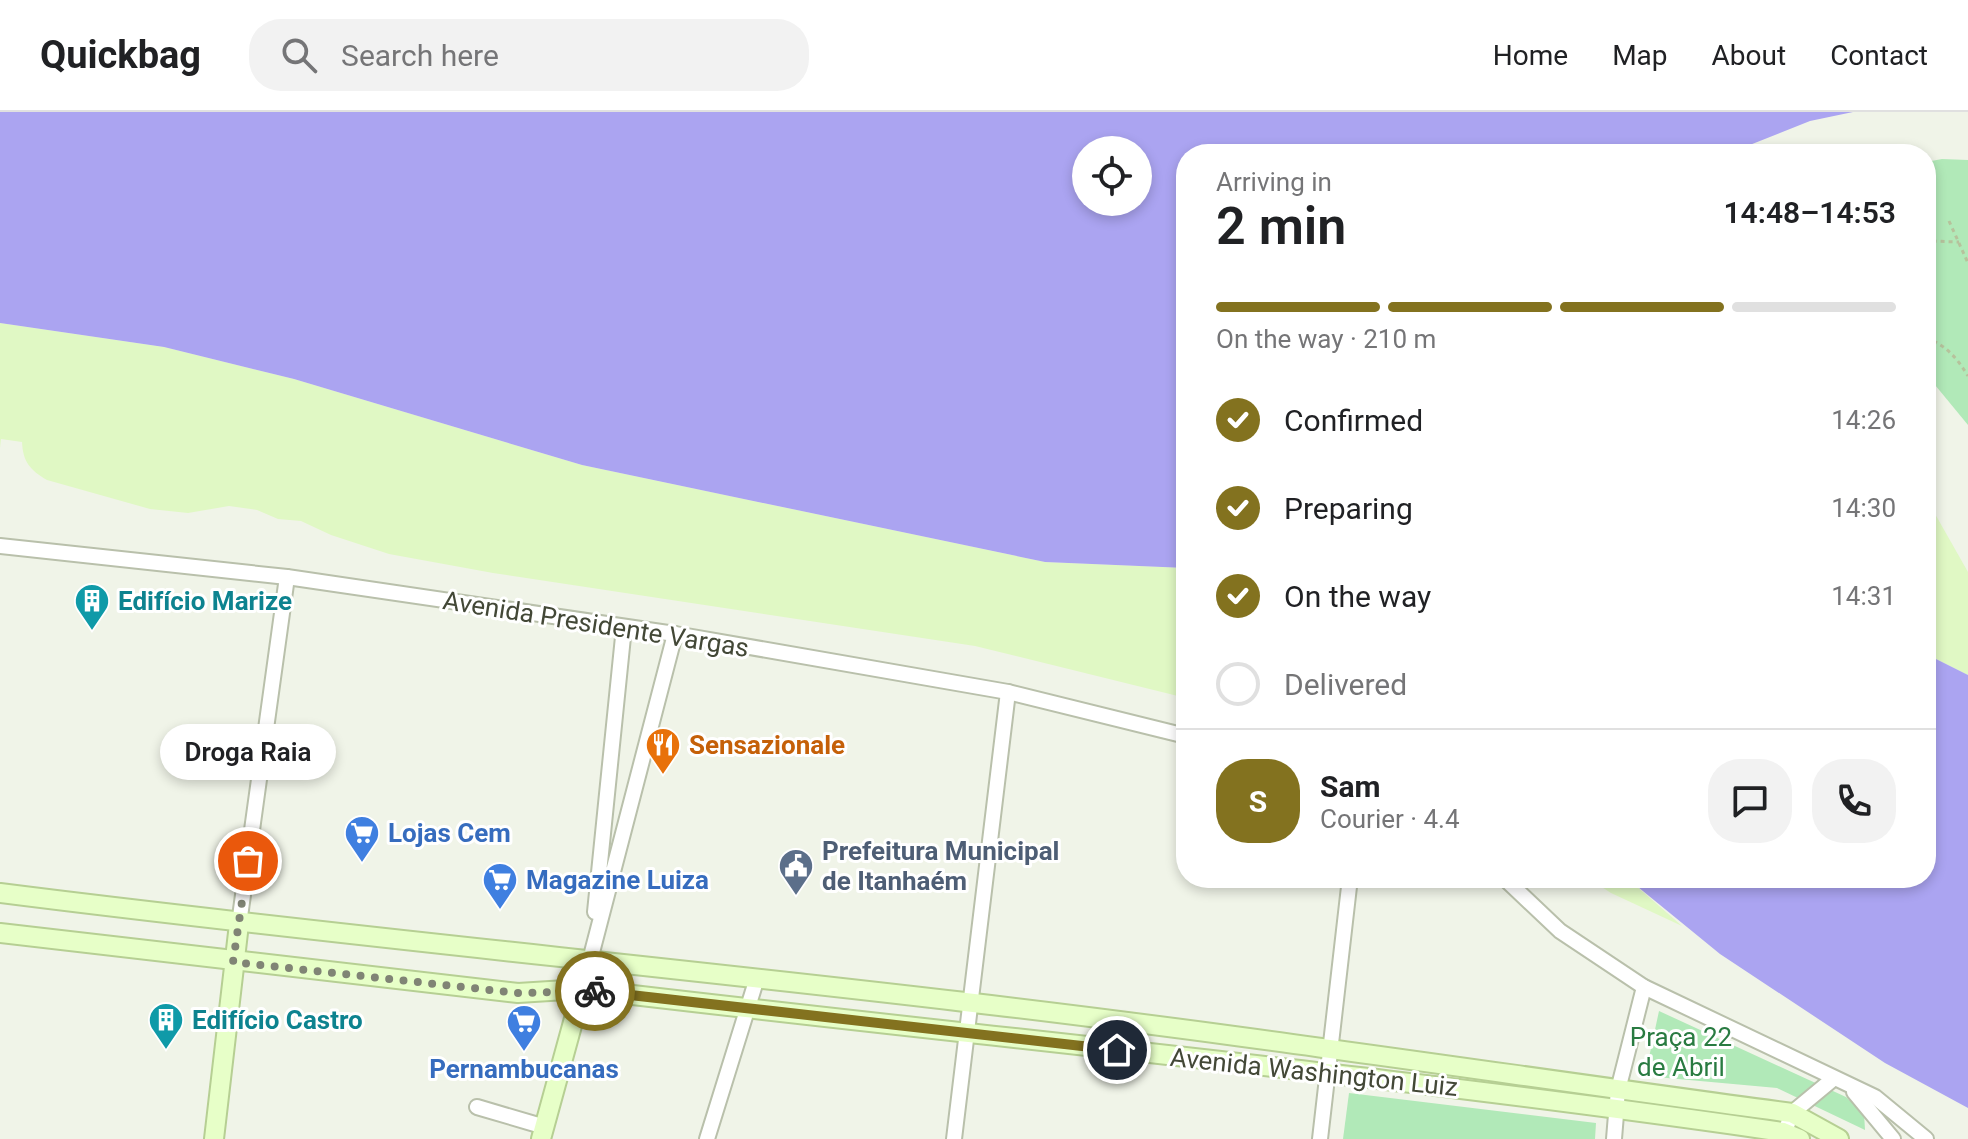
<!DOCTYPE html>
<meta charset="utf-8">
<style>
body{margin:0;font-family:Roboto,sans-serif;background:#f2f2f2;color:#202124;height:100vh;display:flex;flex-direction:column;font-size:30px;white-space:nowrap}
*{box-sizing:border-box;margin:0}
p{font-size:26px;color:#757577}
.icon{flex:none;width:44px;height:44px;fill:none;stroke:currentColor;stroke-width:2;stroke-linecap:round;stroke-linejoin:round}
.map{position:relative;flex:1;overflow:hidden}
.sheet{position:absolute;left:1176px;top:32px;width:760px;height:744px;display:flex;flex-direction:column;background:#fff;border-radius:32px;box-shadow:0 4px 12px #0003}
.sheet>*{flex:none}
.controls{position:absolute;left:1072px;top:24px;display:grid;gap:16px}
.controls a{display:grid;place-items:center;width:80px;height:80px;border-radius:50%;background:#fff;box-shadow:0 4px 12px #0003;font-size:40px}
.pin{position:absolute;display:grid;place-items:center;width:68px;height:68px;color:#fff;margin:-34px;border:4px solid #fff;border-radius:50%;box-shadow:0 2px 8px #0007}
.courier{position:absolute;display:grid;place-items:center;width:80px;height:80px;margin:-40px;border:6px solid #83721f;border-radius:50%;background:#fff;color:#222;box-shadow:0 2px 10px #0007}
.bubble{position:absolute;height:56px;border-radius:28px;background:#fff;box-shadow:0 4px 12px #0003;font-size:26px;font-weight:600;line-height:56px;text-align:center}
.head em{font-style:normal;font-weight:600}
.head div{display:flex;flex-direction:column-reverse}
.head{display:flex;align-items:center;justify-content:space-between;height:136px;padding:0 40px}
h1{font-size:52px;font-weight:600;line-height:60px}
.bar{display:grid;grid-template-columns:repeat(4,1fr);gap:12px 8px;align-content:center;height:96px;padding:0 40px}
.bar i{height:10px;border-radius:6px;background:#e0e0e0}
.bar .on{background:#83721f}
.bar p{grid-column:span 4}
.line{display:flex;align-items:center;gap:20px;padding:0 40px;border-top:2px solid #e0e0e0}
.line div{flex:1}
.round{display:grid;place-items:center;flex:none;width:84px;height:84px;border-radius:32px;background:#f2f2f2}
ol{padding:0 40px;list-style:none}
li{display:flex;align-items:center;gap:24px;height:88px}
li p{margin-inline-start:auto}
li .icon{padding:8px;border-radius:50%;background:#83721f;color:#fff;stroke-width:4}
li:last-child{color:#757577}
li i{width:44px;height:44px;border:4px solid #e0e0e0;border-radius:50%}
header{display:flex;align-items:center;gap:48px;box-sizing:border-box;height:112px;padding:0 40px;background:#fff;border-bottom:2px solid #e0e0e0}
header strong{font-size:38px}
nav{display:flex;gap:44px;margin-inline-start:auto;font-size:28px}
.search{width:560px;height:72px;background:#f2f2f2;display:flex;align-items:center;gap:20px;box-sizing:border-box;padding:0 28px;border-radius:32px;color:#757577;font-size:30px}
.map>svg:first-child{display:block}
.green{fill:#b1e9b8}
.sand{fill:#e0f8c4}
.water{fill:#aba4f1;fill-rule:evenodd}
.lines{fill:none;stroke-linecap:round;stroke-linejoin:round}
.street-casing{stroke:#b9c0ab;stroke-width:18}
.secondary-casing{stroke:#b6cf93;stroke-width:22}
.path{stroke:#b6c29c;stroke-width:3;stroke-dasharray:4 4;stroke-linecap:butt}
.street{stroke:#fff;stroke-width:14}
.secondary{stroke:#e7ffc8;stroke-width:18}
.done{stroke:#808475;stroke-width:8;stroke-dasharray:0 14.4}
.route{stroke:#83721f;stroke-width:10}
.labels{text-anchor:middle;stroke-width:6;stroke-linejoin:round;paint-order:stroke}
.culture-label{font-size:26px;font-weight:bold;fill:#0d838f;stroke:#fff;text-anchor:start}
.street-label{font-size:26px;fill:#434837;stroke:#fff}
.food-label{font-size:26px;font-weight:bold;fill:#c56008;stroke:#fff;text-anchor:start}
.shop-label{font-size:26px;font-weight:bold;fill:#366cbe;stroke:#fff;text-anchor:start}
.service-label{font-size:26px;font-weight:bold;fill:#4e5e75;stroke:#fff;text-anchor:start}
.park-label{font-size:26px;fill:#297b41;stroke:#fff}
</style>
<header>
<strong>Quickbag</strong>
<div class="search"><svg class="icon" aria-label="search" viewBox="0 0 24 24"><circle cx="10" cy="10" r="6"/><path d="M15 15l6 6"/></svg>Search here</div>
<nav><a>Home</a><a>Map</a><a>About</a><a>Contact</a></nav>
</header>
<div class="map">
<svg width="1968" height="1027" viewBox="0 0 1968 1027">
<rect width="100%" height="100%" fill="#f0f4e8"/>
<g class="green">
<polygon points="1942,47 1968,48 1968,313 1926,262 1926,50"/>
<polygon points="1659,899 1846,985 1864,1001 1865,1018 1777,976 1645,964"/>
<polygon points="1349,981 1596,1011 1595,1027 1343,1027"/>
</g>
<g class="sand">
<path d="M 0,211 L 164,235 L 294,267 L 582,353 L 1045,450 L 1186,456 L 1186,586 L 975,534 L 493,461 L 389,442 L 331,423 L 301,409 L 278,407 L 257,398 L 229,394 L 188,401 L 150,397 L 47,368 C 30,358 23,350 22,330 L 1,327 L 0,336 Z"/>
<polygon points="1926,386 1968,460 1968,563 1926,542"/>
<polygon points="1588,766 1627,766 1682,814 1611,781"/>
</g>
<g class="water">
<path d="M 0,0 L 1853,0 L 1810,9 L 1727,42 L 1186,42 L 1186,456 L 1045,450 L 582,353 L 294,267 L 164,235 L 0,211 ZM 1086,38 L 1138,38 L 1138,90 L 1086,90 Z"/>
<polygon points="1926,542 1968,563 1968,996 1885,951 1720,842 1627,766 1926,766"/>
</g>
<g class="lines">
<defs>
<g id="street">
<polyline points="0,434 287,465 675,522 1008,580 1186,624"/>
<polyline points="1504,766 1560,819 1644,875 1875,985 1926,1027"/>
<polyline points="595,800 624,515"/>
<polyline points="239,812 287,465"/>
<polyline points="590,848 675,522"/>
<polyline points="1854,980 1893,1027"/>
<polyline points="477,995 545,1015"/>
<polyline points="707,1027 757,866"/>
<polyline points="954,1027 1008,580"/>
<polyline points="1320,1027 1350,766"/>
<polyline points="1614,1027 1618,978 1644,875"/>
<polyline points="1782,1027 1792,1001 1833,967"/>
</g>
<g id="secondary">
<path d="M 0,781 C 321,822 643,852 965,890 C 1241,922 1516,964 1792,1001 L 1839,1027"/>
<path d="M 0,821 L 518,881 L 582,877 C 983,925 1384,962 1783,1020 L 1800,1027"/>
<polyline points="214,1027 239,812"/>
<polyline points="541,1027 590,848"/>
</g>
</defs>
<use href="#street" class="street-casing"/>
<use href="#secondary" class="secondary-casing"/>
<g class="path">
<polyline points="1949,109 1968,151"/>
<polyline points="1926,133 1931,129 1959,130"/>
<path d="M 1926,226 C 1946,233 1957,246 1968,264"/>
</g>
<use href="#street" class="street"/>
<use href="#secondary" class="secondary"/>
</g>
<g class="lines">
<polyline class="done" points="248,749 233,850 518,881 595,879"/>
<polyline class="route" points="595,879 1117,938"/>
</g>
<defs>
<symbol id="building-pin" viewBox="-11 -11 22 30"><path d="M0 17L-7.5 6A9.5 9.5 0 1 1 7.5 6Z" fill="#0f9aa8" stroke="#fff"/><path d="M-4-6H4V6H1V3H-1V6H-4ZM-2.5-4.3h1.7v1.8h-1.7ZM.8-4.3h1.7v1.8H.8ZM-2.5-1h1.7V.8h-1.7ZM.8-1h1.7V.8H.8Z" fill="#fff"/></symbol>
<symbol id="restaurant-pin" viewBox="-11 -11 22 30"><path d="M0 17L-7.5 6A9.5 9.5 0 1 1 7.5 6Z" fill="#e8710a" stroke="#fff"/><path d="M-5-6h1v4h1v-4h1v4h1v-4h1v5L-1.5 .5V6h-2V.5L-5-1ZM5-6V6H3V1.5H1.5Q1.5-4 5-6Z" fill="#fff"/></symbol>
<symbol id="supermarket-pin" viewBox="-11 -11 22 30"><path d="M0 17L-7.5 6A9.5 9.5 0 1 1 7.5 6Z" fill="#3f7fe0" stroke="#fff"/><path d="M-6-5.5h2.5l.6 2H6L4.5 2H-2.5L-4.4-4H-6ZM-1.5 3.2a1.3 1.3 0 1 0 .1 0ZM3 3.2a1.3 1.3 0 1 0 .1 0Z" fill="#fff"/></symbol>
<symbol id="civic-pin" viewBox="-11 -11 22 30"><path d="M0 17L-7.5 6A9.5 9.5 0 1 1 7.5 6Z" fill="#5c6f8a" stroke="#fff"/><path d="M-.6-6.5H3V-4.5H.6V-3L4-1V1h2V6H-6V1h2V-1L-.6-3ZM-1.2 2.5V6h2.4V2.5Z" fill="#fff"/></symbol>
</defs>
<g fill-rule="evenodd">
<use href="#building-pin" x="72" y="469" width="40" height="54"/>
<use href="#restaurant-pin" x="643" y="613" width="40" height="54"/>
<use href="#supermarket-pin" x="342" y="701" width="40" height="54"/>
<use href="#civic-pin" x="776" y="734" width="40" height="54"/>
<use href="#supermarket-pin" x="480" y="748" width="40" height="54"/>
<use href="#building-pin" x="146" y="888" width="40" height="54"/>
<use href="#supermarket-pin" x="504" y="890" width="40" height="54"/>
</g>
<g class="labels">
<g class="culture-label">
<text x="118" y="498">Edifício Marize</text>
<text x="192" y="917">Edifício Castro</text>
</g>
<g class="street-label">
<text transform="translate(596 512) rotate(9)" y="9">Avenida Presidente Vargas</text>
<text transform="translate(1314 960) rotate(6)" y="9">Avenida Washington Luiz</text>
</g>
<g class="food-label">
<text x="689" y="642">Sensazionale</text>
</g>
<g class="shop-label">
<text x="388" y="730">Lojas Cem</text>
<text x="526" y="777">Magazine Luiza</text>
<text x="524" y="966" text-anchor="middle">Pernambucanas</text>
</g>
<g class="service-label">
<text x="822" y="748">Prefeitura Municipal<tspan x="822" dy="30">de Itanhaém</tspan></text>
</g>
<g class="park-label">
<text x="1681" y="934">Praça 22<tspan x="1681" dy="30">de Abril</tspan></text>
</g>
</g>
</svg>
<div class="controls">
<a><svg class="icon" aria-label="locate" viewBox="0 0 24 24"><circle cx="12" cy="12" r="6"/><path d="M12 2v4M12 18v4M2 12h4M18 12h4"/></svg></a>
</div>
<div class="pin" style="left:248px;top:749px;background:#ea580c"><svg class="icon" aria-label="bag" viewBox="0 0 24 24"><path d="M5 8h14l-1 12H6zM9 8a3 3 0 0 1 6 0"/></svg></div>
<div class="pin" style="left:1117px;top:938px;background:#1f2937"><svg class="icon" aria-label="home" viewBox="0 0 24 24"><path d="M3 11l9-7 9 7M6 9v11h12V9"/></svg></div>
<div class="courier" style="left:595px;top:879px"><svg class="icon" aria-label="bike" viewBox="0 0 24 24"><circle cx="6" cy="16" r="4"/><circle cx="18" cy="16" r="4"/><path d="M6 16l4-8h5l3 8M10 8l3 8H6M13 5h3"/></svg></div>
<div class="bubble" style="left:160px;top:612px;width:176px">Droga Raia</div>
<section class="sheet">
<div class="head"><div><h1>2 min</h1><p>Arriving in</p></div><em>14:48–14:53</em></div>
<div class="bar"><i class="on"></i><i class="on"></i><i class="on"></i><i></i><p>On the way · 210 m</p></div>
<ol>
<li><svg class="icon" aria-label="check" viewBox="0 0 24 24"><path d="M5 12l5 5 9-10"/></svg>Confirmed<p>14:26</p></li>
<li><svg class="icon" aria-label="check" viewBox="0 0 24 24"><path d="M5 12l5 5 9-10"/></svg>Preparing<p>14:30</p></li>
<li><svg class="icon" aria-label="check" viewBox="0 0 24 24"><path d="M5 12l5 5 9-10"/></svg>On the way<p>14:31</p></li>
<li><i></i>Delivered</li>
</ol>
<div class="line" style="height:144px"><b class="round" style="background:#83721f;color:#fff">S</b><div><b>Sam</b><p>Courier · 4.4</p></div><a class="round"><svg class="icon" aria-label="chat" viewBox="0 0 24 24"><path d="M4 5h16v11H9l-5 4z"/></svg></a><a class="round"><svg class="icon" aria-label="phone" viewBox="0 0 24 24"><path d="M5 4h4l2 5-3 2q2 4 5 5l2-3 5 2v4C11 20 4 13 5 4z"/></svg></a></div>
</section>
</div>
